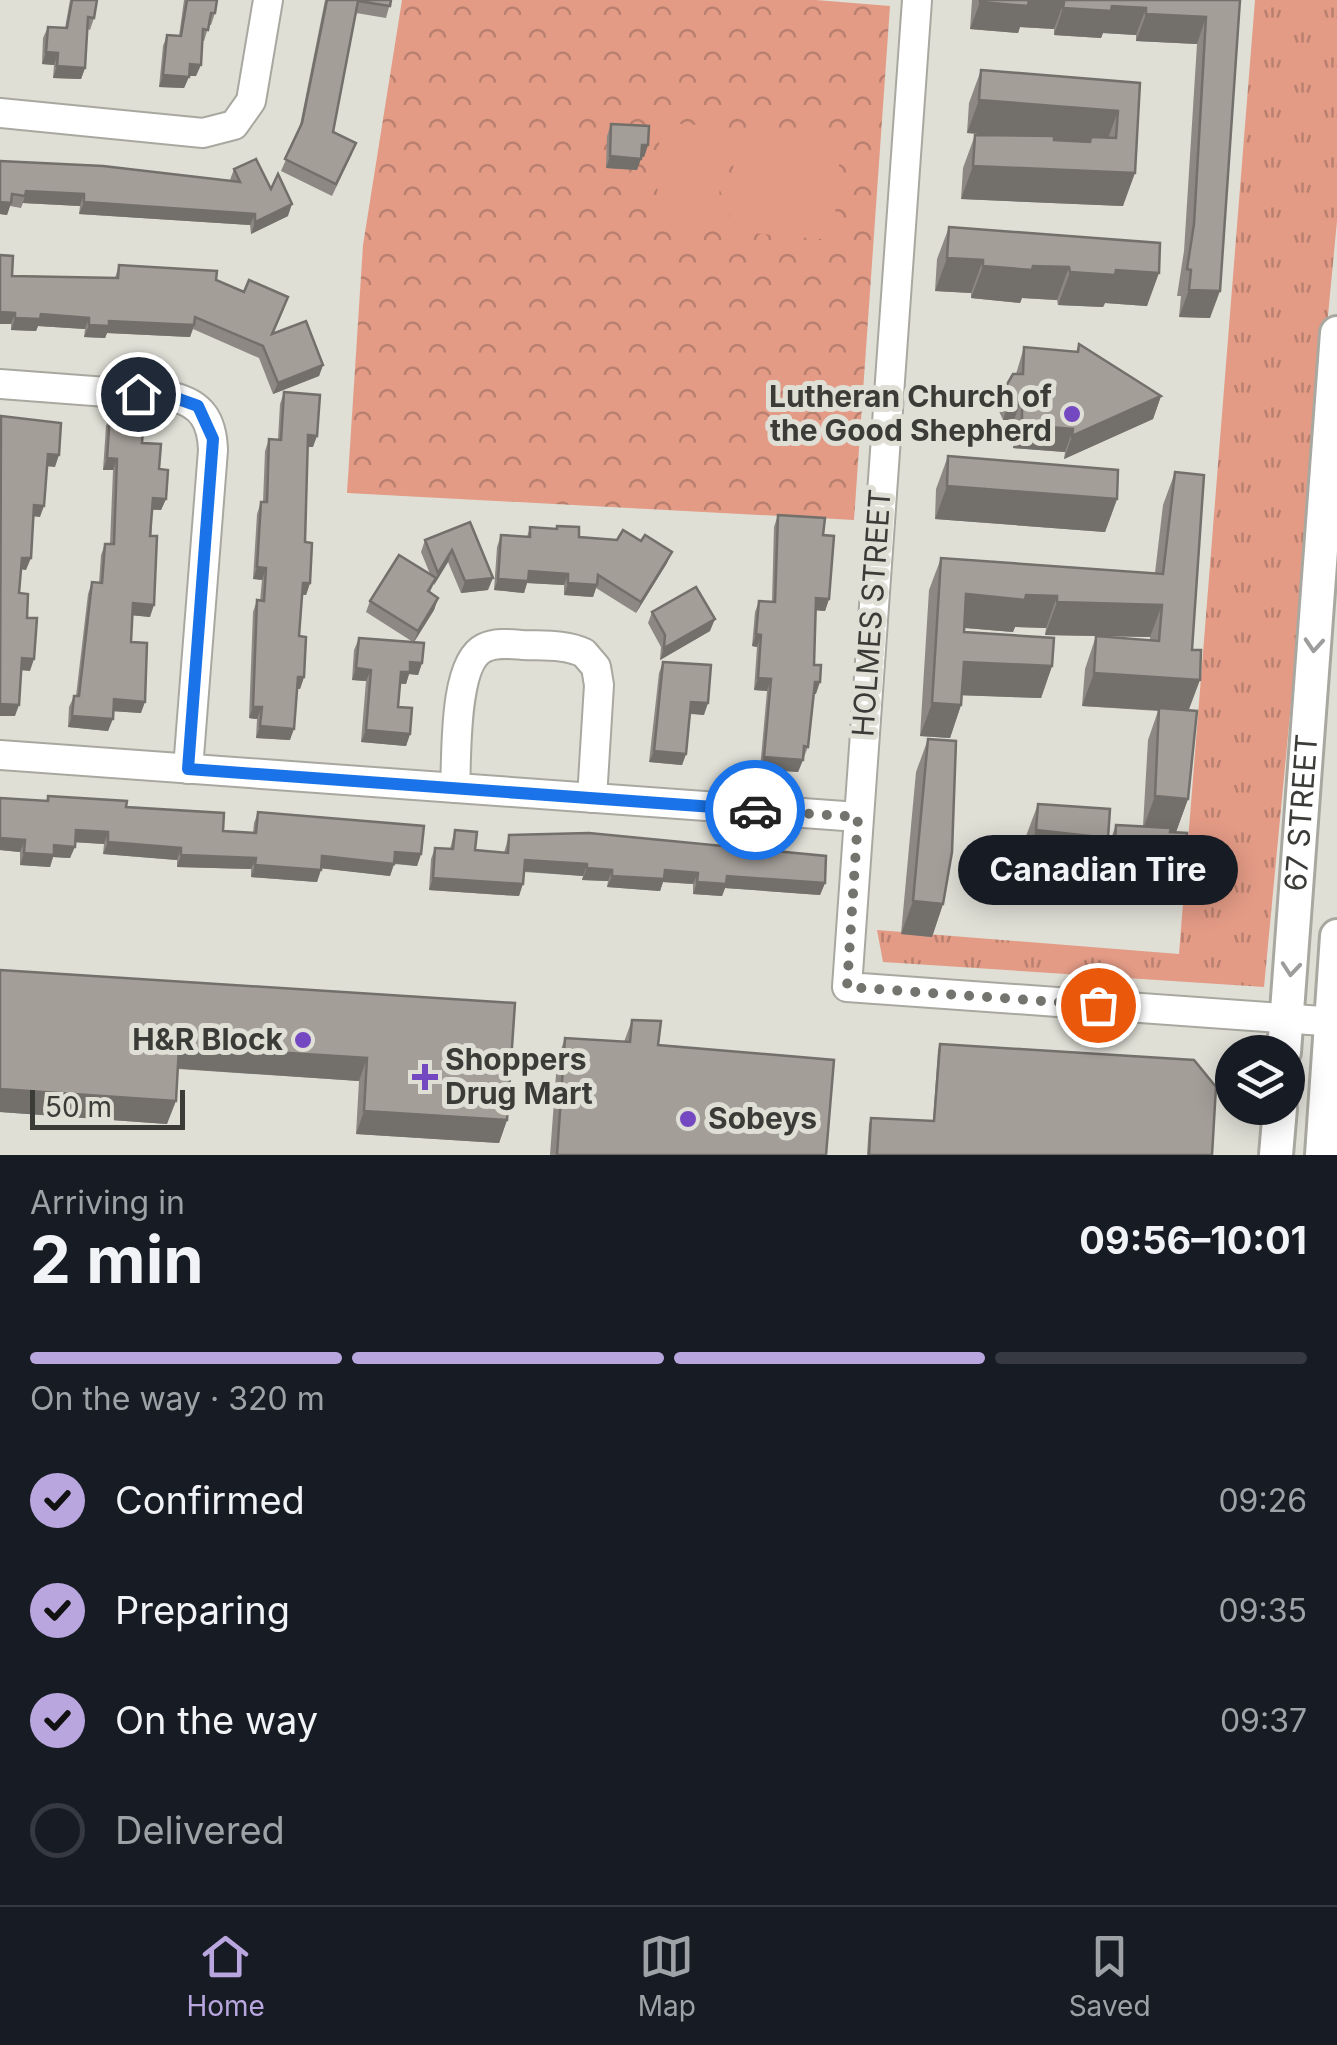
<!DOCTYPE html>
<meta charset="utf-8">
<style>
body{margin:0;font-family:Inter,sans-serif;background:#242831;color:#f1f3f6;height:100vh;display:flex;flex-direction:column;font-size:38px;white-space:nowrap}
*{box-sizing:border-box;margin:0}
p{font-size:32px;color:#9ea1a6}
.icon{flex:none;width:55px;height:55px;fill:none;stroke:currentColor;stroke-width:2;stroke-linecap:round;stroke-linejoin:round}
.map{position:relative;height:1155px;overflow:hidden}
.side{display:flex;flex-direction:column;background:#171b24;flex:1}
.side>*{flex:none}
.tools{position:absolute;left:1215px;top:1035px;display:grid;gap:20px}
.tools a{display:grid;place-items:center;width:90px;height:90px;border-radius:50%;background:#171b24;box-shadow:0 5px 25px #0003;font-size:50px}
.scale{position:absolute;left:30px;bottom:25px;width:155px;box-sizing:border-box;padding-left:10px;border:5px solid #3b3b38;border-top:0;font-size:28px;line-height:35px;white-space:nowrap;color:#3b3b38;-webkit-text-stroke:8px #dfdfd6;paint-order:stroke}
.pin{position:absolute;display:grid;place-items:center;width:85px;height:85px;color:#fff;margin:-42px;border:5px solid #fff;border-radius:50%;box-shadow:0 2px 10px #0007}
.courier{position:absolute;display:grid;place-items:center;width:100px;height:100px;margin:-50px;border:8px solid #1a73e8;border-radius:50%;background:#fff;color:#222;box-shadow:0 2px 12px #0007}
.bubble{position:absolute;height:70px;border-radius:35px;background:#171b24;box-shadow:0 5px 25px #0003;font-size:32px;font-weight:700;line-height:70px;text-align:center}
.overview em{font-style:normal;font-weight:700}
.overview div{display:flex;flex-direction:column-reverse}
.overview{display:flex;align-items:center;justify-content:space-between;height:170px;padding:0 30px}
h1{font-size:65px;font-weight:700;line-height:75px}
.bar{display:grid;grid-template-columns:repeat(4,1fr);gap:15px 10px;align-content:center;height:120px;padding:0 30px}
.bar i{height:12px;border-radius:8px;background:#363941}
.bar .active{background:#b9a6de}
.bar p{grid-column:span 4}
ol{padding:0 30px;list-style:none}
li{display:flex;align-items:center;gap:30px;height:110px}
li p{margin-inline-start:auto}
li .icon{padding:10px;border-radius:50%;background:#b9a6de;color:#111;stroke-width:4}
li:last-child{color:#9ea1a6}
li i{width:55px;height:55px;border:5px solid #363941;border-radius:50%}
.dock{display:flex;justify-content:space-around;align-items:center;height:140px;border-top:2px solid #363941;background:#171b24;font-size:28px;color:#9ea1a6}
.dock a{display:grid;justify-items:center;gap:5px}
.dock .active{color:#b9a6de}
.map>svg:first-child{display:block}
.grass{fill:url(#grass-tufts)}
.park{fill:url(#park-crowns)}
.garden{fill:#e39b86}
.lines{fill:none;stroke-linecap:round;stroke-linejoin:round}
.minor-casing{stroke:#a9a8a0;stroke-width:32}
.major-casing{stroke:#a9a8a0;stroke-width:38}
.minor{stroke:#fff;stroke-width:28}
.major{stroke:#fff;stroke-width:32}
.wall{fill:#8d8883}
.shaded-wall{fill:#736f6a}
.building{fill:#a49e98;stroke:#736f6a;stroke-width:2.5}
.oneway{stroke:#9d9d9c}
.done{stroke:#74746f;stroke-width:10;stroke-dasharray:0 18}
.route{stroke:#1a73e8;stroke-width:12}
.poi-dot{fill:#7448c1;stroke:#dfdfd6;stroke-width:4}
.labels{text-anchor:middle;stroke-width:10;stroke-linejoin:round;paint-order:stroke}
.poi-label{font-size:30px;font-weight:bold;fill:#3b3b38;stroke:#dfdfd6;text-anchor:end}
.street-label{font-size:30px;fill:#3b3b38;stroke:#dfdfd6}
</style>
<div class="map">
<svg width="1337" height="1155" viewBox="0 0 1337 1155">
<defs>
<pattern id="grass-tufts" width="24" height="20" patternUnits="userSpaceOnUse" patternTransform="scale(2.5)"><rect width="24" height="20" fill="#e39b86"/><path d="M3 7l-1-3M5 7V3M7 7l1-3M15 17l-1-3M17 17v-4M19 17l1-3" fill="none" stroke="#b9806f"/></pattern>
<pattern id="park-crowns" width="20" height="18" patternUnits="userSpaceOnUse" patternTransform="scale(2.5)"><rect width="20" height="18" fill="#e39b86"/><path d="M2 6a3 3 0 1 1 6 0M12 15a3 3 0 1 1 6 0" fill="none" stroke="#b9806f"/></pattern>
</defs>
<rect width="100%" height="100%" fill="#dfdfd6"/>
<polygon class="grass" points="1255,0 1337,0 1337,221 1264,987 883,962 877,930 1179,954"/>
<polygon class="park" points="402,0 816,0 890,6 854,520 347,493 363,245"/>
<g class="garden">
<polygon points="660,123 722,126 718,231 656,228"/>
<polygon points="736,133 841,142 833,240 728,231"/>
</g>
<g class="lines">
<defs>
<g id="minor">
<polyline points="917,0 847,987 1337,1022"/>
<polyline points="0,113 203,133 234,125 251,101 268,0"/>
<path d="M 0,384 L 173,397 C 202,404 212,421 213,450 L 188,769"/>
<polyline points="0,755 858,817"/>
<path d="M 455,788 C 457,756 453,663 484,648 C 496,642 510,644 523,645 C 543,646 565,644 584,653 L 596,667 L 599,685 L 592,798"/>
</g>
<g id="major">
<path id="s1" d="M 1284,1052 L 1337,333"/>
<polyline points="1276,1155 1280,1108"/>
<polyline points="1322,1155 1337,936"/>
</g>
</defs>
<use href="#minor" class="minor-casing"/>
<use href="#major" class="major-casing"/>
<use href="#minor" class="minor"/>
<use href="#major" class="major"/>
</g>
<g class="wall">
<polygon points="70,0 97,0 94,18 90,30 87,29 85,68 81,79 53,78 54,65 42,64 43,38 48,27 65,28"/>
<polygon points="184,0 217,0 215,13 211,25 209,25 204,41 202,41 196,76 189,76 184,88 159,87 163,46 167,35 179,36"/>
<polygon points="325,0 391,0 386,18 356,13 333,132 352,154 332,196 281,171 299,130"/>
<polygon points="972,0 1240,0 1210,318 1179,317 1181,296 1177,296 1184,251 1197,44 1136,41 1136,35 1103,33 1101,38 1054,35 1054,29 1020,27 1018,33 970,29"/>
<polygon points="981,70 1140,83 1123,206 961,199 963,168 975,135 999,135 967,133 969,103"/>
<polygon points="611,124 648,145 644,157 641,157 637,170 606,168 607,136"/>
<polygon points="0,161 230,180 234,169 271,189 288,216 251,234 250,225 79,214 80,206 23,203 21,208 10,206 7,215 0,214"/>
<polygon points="949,227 1160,243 1147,306 1105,303 1103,307 1058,305 1057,300 1022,298 1020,303 971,298 971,293 935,291 937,259"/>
<polygon points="119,265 216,280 284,309 273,334 323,365 319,376 273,394 259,358 193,329 190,337 107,333 105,338 84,337 85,329 38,326 36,331 11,330 12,276 115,278"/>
<polygon points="1079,344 1161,396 1153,419 1064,459 1065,452 1013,448 1014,420 1003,420 998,409 1006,386 1016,374 1024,347 1076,352"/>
<polygon points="284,392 313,447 308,447 305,542 310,583 306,595 302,595 299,636 304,677 300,689 297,689 290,740 256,738 257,719 249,718 253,612 257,600 260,601 262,580 253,579 257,514 261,502 263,502 265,451 269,439 278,439 280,404"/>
<polygon points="110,415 142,443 159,469 166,499 161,510 152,510 150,617 132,615 131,642 141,713 113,711 108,731 68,727 69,707 74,696 76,696 88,594 92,582 99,583 101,555 105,544 110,544 113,470 103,470 106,426"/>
<polygon points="948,456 1117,499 1105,532 935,519 936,489"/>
<polygon points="1175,472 1192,650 1188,710 1188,799 1176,832 1174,893 1114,894 1114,889 1102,889 1104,857 1116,825 1143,826 1148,740 1158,711 1082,706 1085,669 1096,636 1150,640 1150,637 1045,635 1046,628 1015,627 1013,632 964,628 964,632 1052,666 1041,698 962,695 961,705 950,738 920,736 929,590 941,558 1155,573 1163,505"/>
<polygon points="778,515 823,535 829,599 825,611 816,610 814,665 816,694 813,694 808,747 798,772 760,769 767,691 754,690 757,647 752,646 755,612 759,601 772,601 774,527"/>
<polygon points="470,522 488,590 461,593 448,562 434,585 434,583 430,592 438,598 434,610 414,642 422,663 418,675 409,674 406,684 400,684 398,707 410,734 406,746 361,742 366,681 352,680 354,650 359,638 413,642 366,612 370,601 430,574 421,552 425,540"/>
<polygon points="557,526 579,537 667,563 636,613 596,588 593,597 564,595 564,585 527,583 524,593 494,590 497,547 501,535 527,537 530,527 556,529"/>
<polygon points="652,612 710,631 660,660 661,647 648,623"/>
<polygon points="663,662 704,715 690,714 686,754 682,765 649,762 659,673"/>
<polygon points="928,739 943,904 932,937 901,934 916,772"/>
<polygon points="48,796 126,807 223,831 253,833 254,823 258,812 421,854 417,866 394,864 390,876 321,868 317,882 251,877 251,869 177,867 177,860 103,854 104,844 75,842 70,858 53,857 50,867 20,865 20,852 0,850 0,798 46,801"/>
<polygon points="1038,804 1108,838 1097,871 1024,863 1026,836"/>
<polygon points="455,830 475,850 504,853 509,835 825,883 820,895 725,888 722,896 693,894 693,884 663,882 660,891 607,887 608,881 582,880 583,876 524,872 519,896 429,890 431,859 435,848 450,849"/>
<polygon points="0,970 515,1003 507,1120 499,1143 356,1134 359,1081 178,1069 167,1124 0,1112"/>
<polygon points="632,1020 658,1045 826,1155 550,1155 557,1061 565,1038 624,1042"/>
<polygon points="940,1044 1212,1155 867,1155 869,1124 871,1118 933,1121 938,1050"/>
</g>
<g class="shaded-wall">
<polygon points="1029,0 1064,2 1054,29 1020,27 1018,33 970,29 980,2"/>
<polygon points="1112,6 1146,8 1136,35 1103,33 1101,38 1054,35 1063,8"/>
<polygon points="1146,14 1206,17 1197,44 1136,41"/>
<polygon points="46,52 58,53 54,65 42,64"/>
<polygon points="190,64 201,65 196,76 186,76"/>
<polygon points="57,66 85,68 81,79 53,78"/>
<polygon points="163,75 189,77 184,88 159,87"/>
<polygon points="979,100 1118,111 1106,144 967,133"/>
<polygon points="642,145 648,145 644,157 638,156"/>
<polygon points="610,156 641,159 637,170 606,168"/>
<polygon points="973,166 1135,173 1123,206 961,199"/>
<polygon points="26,191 84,194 80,206 23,203"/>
<polygon points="0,202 11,203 7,215 0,214"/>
<polygon points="84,202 255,214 250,225 79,214"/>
<polygon points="292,204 288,216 251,234 255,222"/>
<polygon points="947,258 983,260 971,293 935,291"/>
<polygon points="983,266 1033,266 1069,267 1057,300 1022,298 1020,303 971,298"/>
<polygon points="1116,270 1159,273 1147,306 1105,303 1103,307 1058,305 1070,272"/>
<polygon points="1189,290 1220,291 1210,318 1179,317"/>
<polygon points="0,312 15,313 11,324 0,324"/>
<polygon points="41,314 89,318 85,329 38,326 36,331 11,330 15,318"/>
<polygon points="109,321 194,325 190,337 107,333 105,338 84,337 89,325"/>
<polygon points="323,365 319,376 273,394 278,383"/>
<polygon points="1161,396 1153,419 1064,459 1072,436"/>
<polygon points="1011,397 1022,398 1014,420 1003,420"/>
<polygon points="1022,425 1073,429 1065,452 1013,448"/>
<polygon points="308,435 317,436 313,447 304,447"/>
<polygon points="48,454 59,455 55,467 44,466"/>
<polygon points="107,458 117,459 113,470 103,470"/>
<polygon points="947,486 1117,499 1105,532 935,519"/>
<polygon points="153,498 166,499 161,510 149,509"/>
<polygon points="34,505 44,506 40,517 30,516"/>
<polygon points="452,550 448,562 434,585 438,573"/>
<polygon points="672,552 667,563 636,613 641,602"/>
<polygon points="22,558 31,558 26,570 17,569"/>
<polygon points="257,567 266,568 262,580 253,579"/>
<polygon points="529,571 568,574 564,585 527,583 524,593 494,590 498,579"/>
<polygon points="493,578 488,590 461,593 465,581"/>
<polygon points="303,583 310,583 306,595 298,594"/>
<polygon points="568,583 597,585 593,597 564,595"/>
<polygon points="966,594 1026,595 1057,596 1046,628 1015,627 1013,632 955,627"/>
<polygon points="438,598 434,610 414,642 418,631"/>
<polygon points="816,598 829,599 825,611 812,610"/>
<polygon points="1057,602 1162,605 1150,637 1045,635"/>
<polygon points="133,603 154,605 150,617 129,615"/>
<polygon points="715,619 710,631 660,660 664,648"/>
<polygon points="756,634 761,635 757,647 752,646"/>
<polygon points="22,658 34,659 30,671 18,670"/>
<polygon points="410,662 422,663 418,675 409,674 406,684 397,683 401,672"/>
<polygon points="964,662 1052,666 1041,698 953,695"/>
<polygon points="356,668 371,670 366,681 352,680"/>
<polygon points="1094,673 1200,680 1188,712 1082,706"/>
<polygon points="298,677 304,677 300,689 293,688"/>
<polygon points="758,678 771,679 767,691 754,690"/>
<polygon points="815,682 820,682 816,694 810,693"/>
<polygon points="114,699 145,702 141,713 110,711"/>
<polygon points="691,702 708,703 704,715 687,713"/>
<polygon points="932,703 961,705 950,738 920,736"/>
<polygon points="0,704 19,705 15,716 0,716"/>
<polygon points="253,707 262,707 257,719 249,718"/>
<polygon points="72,716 113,719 108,731 68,727"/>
<polygon points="260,726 294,729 290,740 256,738"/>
<polygon points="366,730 410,734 406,746 361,742"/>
<polygon points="654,751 686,754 682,765 649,762"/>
<polygon points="764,757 803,760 798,772 760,769"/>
<polygon points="1155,796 1188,799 1176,832 1143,829"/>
<polygon points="76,830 108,832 104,844 71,842"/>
<polygon points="1036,830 1108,838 1097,871 1024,863"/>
<polygon points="0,838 25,840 20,852 0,850"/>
<polygon points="108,842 181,848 177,860 103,854"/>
<polygon points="54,845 75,847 70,858 53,857 50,867 20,865 24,853"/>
<polygon points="395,852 421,854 417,866 391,863"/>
<polygon points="181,855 256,858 251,869 177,867"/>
<polygon points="322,856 394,864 390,876 318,868"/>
<polygon points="1114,856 1126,857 1114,889 1102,889"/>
<polygon points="525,860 587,864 583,876 521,871"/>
<polygon points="1126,861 1186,861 1174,893 1114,894"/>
<polygon points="255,865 321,870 317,882 251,877"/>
<polygon points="587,868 612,870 608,881 582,880"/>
<polygon points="665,870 698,873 693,884 663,882 660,891 607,887 612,876"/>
<polygon points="727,876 825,883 820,895 725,888 722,896 693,894 697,882"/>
<polygon points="433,878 523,884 519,896 429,890"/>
<polygon points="913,901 943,904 932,937 901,934"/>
<polygon points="179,1046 367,1058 359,1081 171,1068"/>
<polygon points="0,1089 176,1101 167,1124 0,1112"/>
<polygon points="364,1111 507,1120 499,1143 356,1134"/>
</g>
<g class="building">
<polygon points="72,0 97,0 94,18 88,17 85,68 57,66 58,53 46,52 48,27 67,28"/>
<polygon points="187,0 217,0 215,13 211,13 208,30 203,29 201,65 190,64 189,77 163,75 167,35 181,36"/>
<polygon points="327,0 391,0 390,6 358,1 333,132 356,143 336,184 285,159 302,123"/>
<polygon points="980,0 1240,0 1220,291 1189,290 1191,270 1187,269 1194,224 1206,17 1146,14 1146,8 1112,6 1111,11 1063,8 1064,2 1029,0 1028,6 980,2"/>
<polygon points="981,70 1140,83 1135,173 973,166 975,135 1054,136 1054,140 1090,142 1091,137 1116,138 1118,111 979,100"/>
<polygon points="611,124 649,126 648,145 642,145 641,159 610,156"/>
<polygon points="256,159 271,189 278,174 292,204 255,222 255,214 84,202 84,194 26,191 25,196 12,194 11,203 0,202 0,161 103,166 240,182 234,169"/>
<polygon points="949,227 1160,243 1159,273 1116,270 1115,275 1070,272 1069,267 1033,266 1032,270 983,266 983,260 947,258"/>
<polygon points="0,255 13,256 12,276 118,278 119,265 217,271 216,280 244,292 249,280 288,297 272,334 306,321 323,365 278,383 263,346 195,317 194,325 109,321 109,326 89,325 89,318 41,314 40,319 15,318 15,313 0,312"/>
<polygon points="1079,344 1161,396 1072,436 1073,429 1022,425 1022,398 1011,397 1006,386 1013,374 1023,374 1024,347 1078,352"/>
<polygon points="284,392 320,395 317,436 308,435 305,542 312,543 310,583 303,583 299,636 306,637 304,677 298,677 294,729 260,726 262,707 253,707 257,600 264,601 266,568 257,567 261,502 267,502 269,439 281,440"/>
<polygon points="110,415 144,417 142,443 161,444 159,469 168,470 166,499 153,498 150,536 157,536 154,605 133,603 131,642 147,643 145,702 114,699 113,719 72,716 74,696 79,696 92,582 102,583 105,544 114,544 117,459 107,458"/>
<polygon points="1,416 61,423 59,455 48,454 44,506 34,505 31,558 22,558 19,593 28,594 27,618 37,618 34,659 22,658 19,705 0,704"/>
<polygon points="948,456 1118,470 1117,499 947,486"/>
<polygon points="1175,472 1204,475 1192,650 1201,650 1200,680 1094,673 1096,636 1159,641 1162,605 1057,602 1057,596 1026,595 1025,600 966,594 964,632 1054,638 1052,666 964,662 961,705 932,703 941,558 1163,574"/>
<polygon points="778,515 825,518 823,535 834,536 829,599 816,598 814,665 821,665 820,682 815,682 808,747 804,746 803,760 764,757 771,679 758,678 761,635 756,634 759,601 775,602"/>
<polygon points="470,522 493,578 465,581 452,550 438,573 425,540"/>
<polygon points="557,526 579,527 579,537 617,540 623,530 641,541 645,535 672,552 641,602 598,575 597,585 568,583 568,574 529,571 528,581 498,579 501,535 530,537 530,527 557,529"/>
<polygon points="399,555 436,578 428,591 438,598 418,631 370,601"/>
<polygon points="696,587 715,619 664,648 665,635 652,612"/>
<polygon points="359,638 424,643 422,663 410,662 410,672 401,672 398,707 412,708 410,734 366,730 371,670 356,668"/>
<polygon points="663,662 711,665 708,703 691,702 686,754 654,751"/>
<polygon points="1159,708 1197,711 1188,799 1155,796"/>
<polygon points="928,739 956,741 952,852 943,904 913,901"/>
<polygon points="48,796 127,801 126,807 224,813 223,831 256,833 258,812 424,826 421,854 395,852 394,864 322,856 321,870 255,865 256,858 181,855 181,848 108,842 108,832 76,830 75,847 54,845 54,855 24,853 25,840 0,838 0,798 48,801"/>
<polygon points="1038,804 1110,809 1108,838 1036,830"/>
<polygon points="1116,825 1171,828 1170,832 1187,833 1186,861 1126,861 1126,857 1114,856"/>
<polygon points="455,830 477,832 475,850 508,853 509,835 589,833 826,856 825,883 727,876 726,884 697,882 698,873 665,870 664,879 612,876 612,870 587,868 587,864 525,860 523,884 433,878 435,848 453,849"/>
<polygon points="0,970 515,1003 507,1120 364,1111 367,1058 179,1046 176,1101 0,1089"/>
<polygon points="632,1020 661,1021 658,1045 834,1060 826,1155 557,1155 565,1038 630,1042"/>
<polygon points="940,1044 1194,1060 1216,1087 1212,1155 869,1155 871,1118 934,1121"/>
</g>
<defs><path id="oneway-chevron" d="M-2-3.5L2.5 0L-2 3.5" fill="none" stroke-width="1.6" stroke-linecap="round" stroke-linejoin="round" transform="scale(2.5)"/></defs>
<g class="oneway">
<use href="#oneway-chevron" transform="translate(1314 645) rotate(94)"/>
<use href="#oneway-chevron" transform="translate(1291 969) rotate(95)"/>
</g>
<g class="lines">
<polyline class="done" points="755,810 858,817 847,987 1098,1005"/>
<polyline class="route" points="138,394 173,397 198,406 213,439 188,769 755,810"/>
</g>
<g class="poi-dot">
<circle cx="1072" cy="414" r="10"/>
<circle cx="303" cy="1040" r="10"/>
<path d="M420 1062h10v10h10v10h-10v10h-10v-10h-10v-10h10z"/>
<circle cx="688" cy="1119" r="10"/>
</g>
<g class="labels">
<g class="poi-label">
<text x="1052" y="407">Lutheran Church of<tspan x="1052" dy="34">the Good Shepherd</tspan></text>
<text x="283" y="1050">H&amp;R Block</text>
<text x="445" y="1070" text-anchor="start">Shoppers<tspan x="445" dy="34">Drug Mart</tspan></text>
<text x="708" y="1129" text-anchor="start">Sobeys</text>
</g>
<g class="street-label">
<text transform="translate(872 613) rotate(-86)" y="10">HOLMES STREET</text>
<text dy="10" stroke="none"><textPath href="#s1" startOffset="240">67 STREET</textPath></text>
</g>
</g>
</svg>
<div class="tools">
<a><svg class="icon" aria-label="layers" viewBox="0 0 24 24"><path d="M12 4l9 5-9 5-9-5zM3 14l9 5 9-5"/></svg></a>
</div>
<div class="scale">50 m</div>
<div class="pin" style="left:1098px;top:1005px;background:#ea580c"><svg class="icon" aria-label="bag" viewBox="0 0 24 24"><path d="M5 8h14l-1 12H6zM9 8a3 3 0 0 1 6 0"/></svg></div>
<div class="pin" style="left:138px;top:394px;background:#1f2937"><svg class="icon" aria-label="home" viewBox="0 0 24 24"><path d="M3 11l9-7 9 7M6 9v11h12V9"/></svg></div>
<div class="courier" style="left:755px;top:810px"><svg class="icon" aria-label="car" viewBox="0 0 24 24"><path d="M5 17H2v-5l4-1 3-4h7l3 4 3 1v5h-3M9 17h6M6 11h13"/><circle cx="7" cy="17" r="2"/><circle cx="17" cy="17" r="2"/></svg></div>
<div class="bubble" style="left:958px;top:835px;width:280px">Canadian Tire</div>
</div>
<section class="side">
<div class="overview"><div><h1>2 min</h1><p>Arriving in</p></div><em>09:56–10:01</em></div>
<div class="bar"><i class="active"></i><i class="active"></i><i class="active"></i><i></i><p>On the way · 320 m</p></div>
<ol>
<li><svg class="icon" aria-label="check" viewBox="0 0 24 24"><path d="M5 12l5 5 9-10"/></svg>Confirmed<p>09:26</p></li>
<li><svg class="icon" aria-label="check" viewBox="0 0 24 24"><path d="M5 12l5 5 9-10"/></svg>Preparing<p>09:35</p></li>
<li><svg class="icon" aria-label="check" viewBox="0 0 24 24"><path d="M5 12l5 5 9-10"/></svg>On the way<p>09:37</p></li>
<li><i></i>Delivered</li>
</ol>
</section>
<nav class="dock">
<a class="active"><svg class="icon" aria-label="home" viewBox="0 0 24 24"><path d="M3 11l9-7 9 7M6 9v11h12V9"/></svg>Home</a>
<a><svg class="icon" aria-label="map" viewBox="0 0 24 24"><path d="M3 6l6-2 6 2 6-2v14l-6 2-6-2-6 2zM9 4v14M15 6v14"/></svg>Map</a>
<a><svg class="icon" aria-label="saved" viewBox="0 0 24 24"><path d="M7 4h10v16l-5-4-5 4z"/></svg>Saved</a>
</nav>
